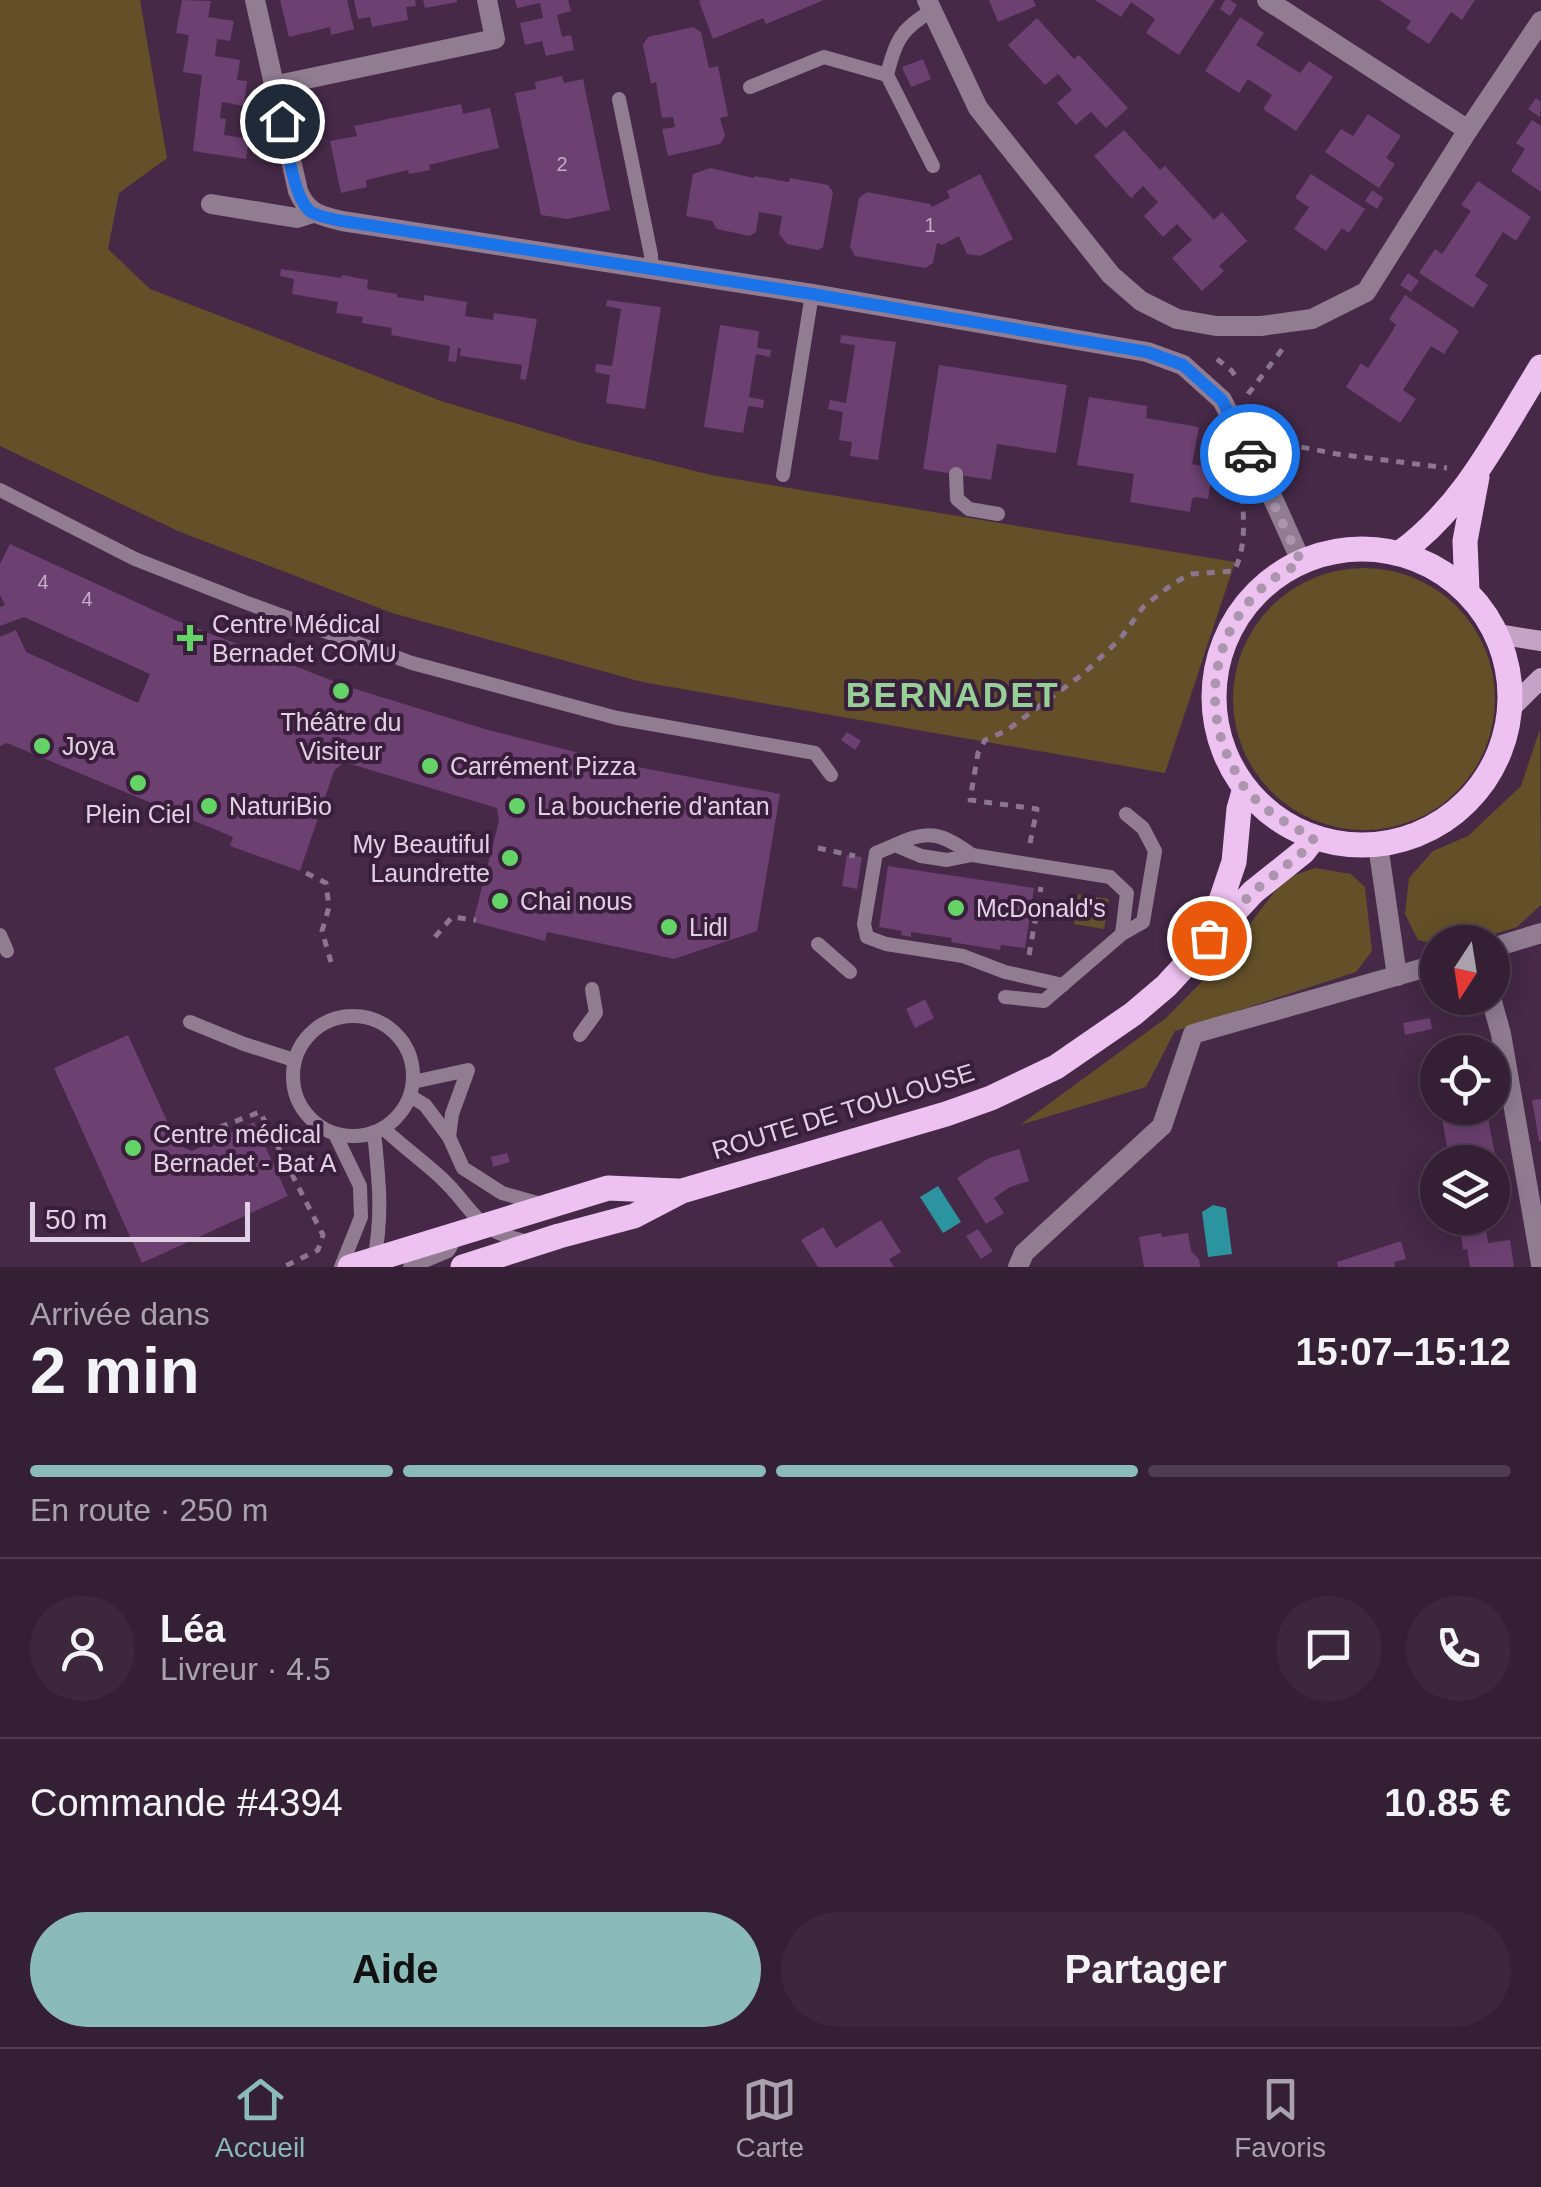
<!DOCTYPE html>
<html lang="fr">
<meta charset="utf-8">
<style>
body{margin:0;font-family:Helvetica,sans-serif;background:#3c273d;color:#f1f3f6;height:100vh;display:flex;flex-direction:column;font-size:38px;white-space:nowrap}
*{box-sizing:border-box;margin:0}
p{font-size:32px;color:#a9a2ad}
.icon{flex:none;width:55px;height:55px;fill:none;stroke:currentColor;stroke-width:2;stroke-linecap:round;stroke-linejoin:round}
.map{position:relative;height:1267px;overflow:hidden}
.drawer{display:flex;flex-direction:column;background:#341f35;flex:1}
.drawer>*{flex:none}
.needle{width:65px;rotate:192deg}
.buttons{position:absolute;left:1420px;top:925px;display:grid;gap:20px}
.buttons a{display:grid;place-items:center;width:90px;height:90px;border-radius:50%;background:#341f35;box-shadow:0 5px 25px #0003,0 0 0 2px #4e3d50;font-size:50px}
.scale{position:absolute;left:30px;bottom:25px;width:220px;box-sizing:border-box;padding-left:10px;border:5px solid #e2d1e4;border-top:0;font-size:28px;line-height:35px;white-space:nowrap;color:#e2d1e4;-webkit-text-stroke:8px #3a1f3d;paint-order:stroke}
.pin{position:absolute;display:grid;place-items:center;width:85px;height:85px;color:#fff;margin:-42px;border:5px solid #fff;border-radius:50%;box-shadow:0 2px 10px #0007}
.courier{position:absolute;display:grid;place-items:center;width:100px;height:100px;margin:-50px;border:8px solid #1a73e8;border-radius:50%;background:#fff;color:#222;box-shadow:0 2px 12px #0007}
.overview em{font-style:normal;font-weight:700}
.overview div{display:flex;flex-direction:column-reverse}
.overview{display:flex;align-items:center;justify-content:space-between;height:170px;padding:0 30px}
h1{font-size:65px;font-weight:700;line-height:75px}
.bar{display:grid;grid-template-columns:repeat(4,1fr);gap:15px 10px;align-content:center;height:120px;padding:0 30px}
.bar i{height:12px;border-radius:8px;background:#4e3d50}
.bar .active{background:#8bbbb9}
.bar p{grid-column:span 4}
.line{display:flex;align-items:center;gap:25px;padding:0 30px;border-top:2px solid #4e3d50}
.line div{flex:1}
.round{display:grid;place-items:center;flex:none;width:105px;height:105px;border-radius:52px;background:#3c273d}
.action{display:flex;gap:20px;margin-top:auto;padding:20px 30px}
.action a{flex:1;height:115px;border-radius:60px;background:#8bbbb9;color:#111;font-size:40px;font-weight:700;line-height:115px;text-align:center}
.action a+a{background:#3c273d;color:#f1f3f6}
.dock{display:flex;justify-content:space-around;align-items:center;height:140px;border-top:2px solid #4e3d50;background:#341f35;font-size:28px;color:#a9a2ad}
.dock a{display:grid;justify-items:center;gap:5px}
.dock .active{color:#8bbbb9}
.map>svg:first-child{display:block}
.green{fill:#635028}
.water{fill:#2b949e}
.building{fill:#6c4070}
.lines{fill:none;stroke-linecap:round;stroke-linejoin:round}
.path{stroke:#8c758e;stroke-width:5;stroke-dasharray:8 8;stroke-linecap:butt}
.lane{stroke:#917c92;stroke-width:14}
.street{stroke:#917c92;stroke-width:20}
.secondary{stroke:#c5a3c7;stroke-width:20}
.primary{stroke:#edc2f0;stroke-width:25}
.done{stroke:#ab96ad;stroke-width:10;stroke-dasharray:0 18}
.route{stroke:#1a73e8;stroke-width:12}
.poi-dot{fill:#65d467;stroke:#3a1f3d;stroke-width:4}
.labels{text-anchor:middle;stroke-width:8;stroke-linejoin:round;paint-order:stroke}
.number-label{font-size:20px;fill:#c4adc7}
.poi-label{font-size:25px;fill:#e2d1e4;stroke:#3a1f3d;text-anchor:start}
.street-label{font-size:25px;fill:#e2d1e4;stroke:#3a1f3d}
.district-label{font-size:35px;font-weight:bold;letter-spacing:2.5px;fill:#97d096;stroke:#3a1f3d}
</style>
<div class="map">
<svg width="1541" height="1267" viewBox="0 0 1541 1267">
<rect width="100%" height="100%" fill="#452947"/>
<g class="green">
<polygon points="0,0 140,0 167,158 119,193 108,249 150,289 441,401 578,442 711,475 1235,562 1165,773 642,682 392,613 178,531 0,446"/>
<circle cx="1364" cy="699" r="131"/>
<polygon points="1540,729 1541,905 1517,927 1470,942 1438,942 1437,945 1418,940 1405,914 1409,878 1433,851 1468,836 1521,786"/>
<polygon points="1315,868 1351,874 1365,887 1372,951 1356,972 1175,1031 1146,1087 1020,1125 1166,1018 1217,966 1276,890 1292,876"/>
<polygon points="1078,894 1109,899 1104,929 1074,924"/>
</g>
<g class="water">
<polygon points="938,1186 961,1222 943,1233 920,1197"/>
<polygon points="1213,1205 1226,1208 1232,1254 1208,1257 1202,1212"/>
</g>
<g class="building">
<polygon points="182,0 211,1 208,17 234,21 230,41 217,39 215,56 240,60 237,80 247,81 244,106 222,102 220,118 226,119 224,135 249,139 246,159 193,151 202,75 183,72 189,35 176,33"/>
<polygon points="280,0 347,0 354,29 331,35 330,27 289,37"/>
<polygon points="354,0 415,0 416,6 406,7 408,20 372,27 370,17 358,19"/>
<polygon points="423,0 457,0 457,2 425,8"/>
<polygon points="515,0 568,0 571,11 557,15 562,37 571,35 574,50 546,56 542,41 525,45 520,23 543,18 540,3 517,8"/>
<polygon points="702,0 824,0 766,24 763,18 713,39 699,1"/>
<polygon points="989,0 1033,0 1036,6 998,22"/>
<polygon points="1095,0 1215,0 1179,55 1146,33 1155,19 1131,2 1121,17"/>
<polygon points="1225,0 1230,0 1237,5 1230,16 1220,9"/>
<polygon points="1379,0 1475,0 1462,20 1451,12 1429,44 1406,29 1411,21"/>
<polygon points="1240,17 1264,33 1256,45 1300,73 1309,61 1333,77 1296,131 1263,109 1272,95 1248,79 1239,93 1205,71"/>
<polygon points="1037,18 1074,59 1079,55 1128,108 1106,128 1091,112 1076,125 1057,103 1072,90 1058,74 1045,85 1008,45"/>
<polygon points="693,27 701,32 709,68 718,66 728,116 720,118 725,136 720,144 668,156 662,129 675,127 673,117 662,118 656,82 651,84 643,45 648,37"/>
<polygon points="923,59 931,79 911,87 902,67"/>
<polygon points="562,76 564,83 583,79 610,210 567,219 541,215 515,93 536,89 535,82"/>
<polygon points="1536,98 1541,102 1540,117 1528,109"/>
<polygon points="461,104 463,114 490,108 499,148 429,165 430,170 409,174 408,170 366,180 367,187 341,193 330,141 357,136 354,126"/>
<polygon points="1368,114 1401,136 1386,158 1395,164 1379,188 1325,152 1341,129 1353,136"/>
<polygon points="1532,120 1541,126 1541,192 1511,171 1525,149 1516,143"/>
<polygon points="1124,130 1160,170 1165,166 1214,220 1222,212 1247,241 1219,266 1224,271 1202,291 1172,258 1192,240 1177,224 1163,237 1144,216 1158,202 1143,186 1131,198 1094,156"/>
<polygon points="710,168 754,178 754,176 789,182 790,178 828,185 833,192 823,247 818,250 787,244 779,234 782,216 759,212 756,232 750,236 717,229 712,221 686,216 693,174"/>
<polygon points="980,174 1013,239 980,256 967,254 959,236 942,245 937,243 933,263 925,268 855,256 850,247 859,198 867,192 930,204 932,207 950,198 947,191"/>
<polygon points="1311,174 1365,209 1349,233 1342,228 1326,251 1294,229 1309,207 1295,198"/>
<polygon points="1478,181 1531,217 1516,241 1503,232 1475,276 1488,285 1473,308 1419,273 1435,249 1442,254 1471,211 1461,205"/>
<polygon points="1372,190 1383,198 1377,209 1365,201"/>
<polygon points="281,269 341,278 342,275 368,280 367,289 397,294 397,297 424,301 424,295 467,302 465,316 493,320 494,313 537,319 526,380 520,379 522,365 460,356 461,348 458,348 456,362 448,361 450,346 391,335 392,328 362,323 363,317 336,313 338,302 292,294 294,279 280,276"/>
<polygon points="1408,273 1419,281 1411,292 1400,285"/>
<polygon points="1405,295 1459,331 1444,354 1431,346 1403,390 1416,399 1400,423 1346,387 1361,363 1368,368 1390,335 1396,325 1389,319"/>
<polygon points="607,300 661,307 645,409 606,403 610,375 595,372 596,364 612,366 621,309 606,306"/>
<polygon points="720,325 759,331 757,348 771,350 770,357 756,354 749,397 764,400 763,408 748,406 743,433 704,427"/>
<polygon points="841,335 896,342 878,460 850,456 852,442 839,440 843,412 828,409 830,400 846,403 855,345 840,343"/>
<polygon points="939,365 1067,385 1056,453 997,444 991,480 923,469"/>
<polygon points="1089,397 1147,406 1146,418 1199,427 1192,464 1213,468 1208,499 1196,497 1192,499 1190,512 1130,502 1134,474 1077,465"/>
<polygon points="10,544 175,620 349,687 488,730 627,765 780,794 757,931 674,959 547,932 545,941 473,922 499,821 497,808 344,762 334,771 300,871 230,846 233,837 7,743 0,746 0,637 16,630 26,652 138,703 150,674 24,617 0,626 0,607 5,605 0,595 0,564"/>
<polygon points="847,732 861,741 855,750 841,740"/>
<polygon points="847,855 862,857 857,889 842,886"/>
<polygon points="888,866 1034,888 1025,948 1001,945 1000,950 951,942 952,938 911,932 911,937 901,935 902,931 879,927"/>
<polygon points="925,999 934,1018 915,1028 906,1009"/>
<polygon points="1430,1018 1432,1029 1405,1035 1403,1023"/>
<polygon points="128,1035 178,1145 192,1151 254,1122 288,1196 142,1263 54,1068"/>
<polygon points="1476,1040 1479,1052 1438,1052 1438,1093 1436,1093 1428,1050"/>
<polygon points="1541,1099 1541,1141 1539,1141 1532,1100"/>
<polygon points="1440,1108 1486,1108 1504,1201 1492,1203 1492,1162 1450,1162"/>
<polygon points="1019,1149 1029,1181 1010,1187 994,1198 1004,1213 986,1224 957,1178 989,1158"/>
<polygon points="507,1153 510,1162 493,1167 491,1157"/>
<polygon points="881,1220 901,1252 889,1259 894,1267 818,1267 801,1240 823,1227 836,1248"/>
<polygon points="978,1229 993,1251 981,1259 966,1236"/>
<polygon points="1486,1230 1488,1243 1510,1240 1514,1267 1470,1267 1467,1249 1463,1250 1461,1234"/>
<polygon points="1161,1233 1162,1237 1188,1233 1191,1251 1199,1259 1200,1267 1144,1267 1139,1237"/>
<polygon points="1401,1241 1406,1259 1394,1262 1395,1267 1338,1267 1337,1262"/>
</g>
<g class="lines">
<g class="path">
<polyline points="1217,359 1232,371 1237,379"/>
<polyline points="1248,394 1284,347"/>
<polyline points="1270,441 1337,454 1447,468"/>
<path d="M 1030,843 L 1037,809 L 970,800 L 978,753 L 985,740 L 1006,731 L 1083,674 L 1120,639 L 1144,606 L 1174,583 L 1191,574 L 1234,571 C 1246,549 1244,520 1242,495"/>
<polyline points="818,848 855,856"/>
<polyline points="306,873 326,883 329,907 322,931 331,962"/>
<polyline points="435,937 452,917 476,920"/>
<polyline points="1029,955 1041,887"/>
<polyline points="220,1127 260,1112 323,1235 318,1250 283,1267"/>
</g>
<g class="lane">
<path d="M 932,11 C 901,28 895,42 887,75 L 933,166"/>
<polyline points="750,87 824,57 887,75"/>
<polyline points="619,99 651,255 652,270"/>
<polyline points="956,474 957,499 969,509 998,514"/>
<polyline points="783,475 812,294"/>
<polyline points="0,490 135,559 247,603 412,663 617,718 815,753 831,775"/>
<path d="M 895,845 C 928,828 943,834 972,855"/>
<polyline points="0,935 7,951"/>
<polyline points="818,944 850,972"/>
<polyline points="1063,985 1005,972 963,956 886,944 867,937 864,924 876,853 895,845 921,856 947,860 972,855 1110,877 1127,893 1122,934"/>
<polyline points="1005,997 1044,1001 1122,934 1143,922 1155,851 1143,828 1126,814"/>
<circle cx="353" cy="1076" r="60"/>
<polyline points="190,1022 244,1044 294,1060"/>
<polyline points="580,1035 596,1013 592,989"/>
<polyline points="413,1082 468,1070 452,1114 449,1137"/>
<polyline points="410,1096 425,1105 449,1137 463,1168 502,1193 541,1204"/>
<path d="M 383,1128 C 400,1144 419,1158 437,1174 C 476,1208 469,1230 529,1242"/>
<path d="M 374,1132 C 379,1180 383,1214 374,1261"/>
<polyline points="335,1134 360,1186 361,1217 341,1267"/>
<polyline points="410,1267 448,1251 458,1234"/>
</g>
<g class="street">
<path d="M 255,0 L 298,191 C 307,213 320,216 342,221 L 812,294 L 1147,352 L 1183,365 L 1222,400 L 1275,503 L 1301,561"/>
<polyline points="927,0 978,108 1111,275 1141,301 1177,319 1216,326 1261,326 1312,319 1366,292 1468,130 1541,21"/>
<polyline points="1267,0 1468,130"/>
<polyline points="273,86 495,39 487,0"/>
<polyline points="211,204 297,218 313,213"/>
<polyline points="1378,845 1397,976"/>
<polyline points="1492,948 1541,933"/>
<polyline points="1491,998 1501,1034 1541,1264"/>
<polyline points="1018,1267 1024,1253 1162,1126 1193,1034 1438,964"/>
</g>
<g class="secondary">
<polyline points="1497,634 1541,641"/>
<polyline points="1511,708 1541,678"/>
</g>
<g class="primary">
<circle cx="1362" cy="697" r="148"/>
<path d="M 1400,553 C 1465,506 1499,434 1541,367"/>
<polyline points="1467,591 1465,541 1477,477"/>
<polyline points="1210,933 1234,862 1239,809 1245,788"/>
<polyline points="350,1267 608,1188 677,1191"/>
<polyline points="463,1267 559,1236 634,1216 682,1191 946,1114 991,1098 1056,1067 1133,1014 1166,986 1253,892 1303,852 1314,838"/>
</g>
</g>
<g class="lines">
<path class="done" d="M 1209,938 L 1253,892 L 1303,852 L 1314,838 C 1289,825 1265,812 1246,789 C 1241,784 1238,776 1234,769 C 1201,709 1211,635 1263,587 C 1273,577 1289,570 1301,562 L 1250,454"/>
<path class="route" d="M 282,121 C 287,143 293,199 311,212 C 320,217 332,219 342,221 L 812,294 L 1147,352 L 1183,365 L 1222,400 L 1250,454"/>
</g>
<g class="poi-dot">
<path d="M185 623h10v10h10v10h-10v10h-10v-10h-10v-10h10z"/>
<circle cx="341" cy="691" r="10"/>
<circle cx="42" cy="746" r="10"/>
<circle cx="430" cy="766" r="10"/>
<circle cx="138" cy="783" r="10"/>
<circle cx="209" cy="806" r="10"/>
<circle cx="517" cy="806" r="10"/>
<circle cx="510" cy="858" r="10"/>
<circle cx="500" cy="901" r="10"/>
<circle cx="956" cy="908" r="10"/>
<circle cx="669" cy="927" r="10"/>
<circle cx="133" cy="1148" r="10"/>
</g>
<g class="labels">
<g class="number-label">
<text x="562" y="171">2</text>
<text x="930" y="232">1</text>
<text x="43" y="589">4</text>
<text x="87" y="606">4</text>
</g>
<g class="poi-label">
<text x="212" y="633">Centre Médical<tspan x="212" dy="29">Bernadet COMU</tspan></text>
<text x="341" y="731" text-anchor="middle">Théâtre du<tspan x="341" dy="29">Visiteur</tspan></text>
<text x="62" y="755">Joya</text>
<text x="450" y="775">Carrément Pizza</text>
<text x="229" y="815">NaturiBio</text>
<text x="537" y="815">La boucherie d'antan</text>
<text x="138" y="823" text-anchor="middle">Plein Ciel</text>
<text x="490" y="853" text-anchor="end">My Beautiful<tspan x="490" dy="29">Laundrette</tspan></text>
<text x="520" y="910">Chai nous</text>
<text x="976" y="917">McDonald's</text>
<text x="689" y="936">Lidl</text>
<text x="153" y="1143">Centre médical<tspan x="153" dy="29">Bernadet - Bat A</tspan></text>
</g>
<g class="street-label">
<text transform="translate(843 1111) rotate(-17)" y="9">ROUTE DE TOULOUSE</text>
</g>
<g class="district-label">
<text x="953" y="707">BERNADET</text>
</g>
</g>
</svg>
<div class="buttons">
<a><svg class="needle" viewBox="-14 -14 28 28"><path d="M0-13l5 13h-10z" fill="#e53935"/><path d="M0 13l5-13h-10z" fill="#a9a2ad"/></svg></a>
<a><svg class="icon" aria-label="locate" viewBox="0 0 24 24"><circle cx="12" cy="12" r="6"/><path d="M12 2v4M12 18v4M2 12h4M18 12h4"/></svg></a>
<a><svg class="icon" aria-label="layers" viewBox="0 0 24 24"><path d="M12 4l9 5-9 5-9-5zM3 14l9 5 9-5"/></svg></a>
</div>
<div class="scale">50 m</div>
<div class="pin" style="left:1209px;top:938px;background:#ea580c"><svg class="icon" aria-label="bag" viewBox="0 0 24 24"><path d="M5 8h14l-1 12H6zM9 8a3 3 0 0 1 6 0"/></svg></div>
<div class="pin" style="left:282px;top:121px;background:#1f2937"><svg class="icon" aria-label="home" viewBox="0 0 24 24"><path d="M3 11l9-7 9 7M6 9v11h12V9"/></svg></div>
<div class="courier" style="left:1250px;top:454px"><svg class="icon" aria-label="car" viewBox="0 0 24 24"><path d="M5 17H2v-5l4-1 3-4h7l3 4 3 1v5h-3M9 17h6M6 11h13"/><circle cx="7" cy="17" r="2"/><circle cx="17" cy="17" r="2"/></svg></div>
</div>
<section class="drawer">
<div class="overview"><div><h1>2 min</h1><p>Arrivée dans</p></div><em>15:07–15:12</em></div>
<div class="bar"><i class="active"></i><i class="active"></i><i class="active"></i><i></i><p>En route · 250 m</p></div>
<div class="line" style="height:180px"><a class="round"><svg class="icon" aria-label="person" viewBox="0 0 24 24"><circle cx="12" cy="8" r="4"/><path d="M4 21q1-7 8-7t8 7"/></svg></a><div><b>Léa</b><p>Livreur · 4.5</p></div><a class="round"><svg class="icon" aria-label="chat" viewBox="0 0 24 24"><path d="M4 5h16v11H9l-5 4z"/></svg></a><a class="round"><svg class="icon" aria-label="phone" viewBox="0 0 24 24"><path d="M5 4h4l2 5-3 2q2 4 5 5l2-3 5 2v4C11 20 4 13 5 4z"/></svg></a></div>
<div class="line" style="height:130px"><div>Commande #4394</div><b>10.85 €</b></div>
<div class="action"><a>Aide</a><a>Partager</a></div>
</section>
<nav class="dock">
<a class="active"><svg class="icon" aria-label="home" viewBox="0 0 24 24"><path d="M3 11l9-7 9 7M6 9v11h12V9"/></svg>Accueil</a>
<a><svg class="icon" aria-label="map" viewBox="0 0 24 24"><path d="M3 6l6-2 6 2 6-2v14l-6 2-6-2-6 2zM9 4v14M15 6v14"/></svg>Carte</a>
<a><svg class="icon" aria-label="saved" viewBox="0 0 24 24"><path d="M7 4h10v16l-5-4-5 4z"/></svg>Favoris</a>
</nav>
